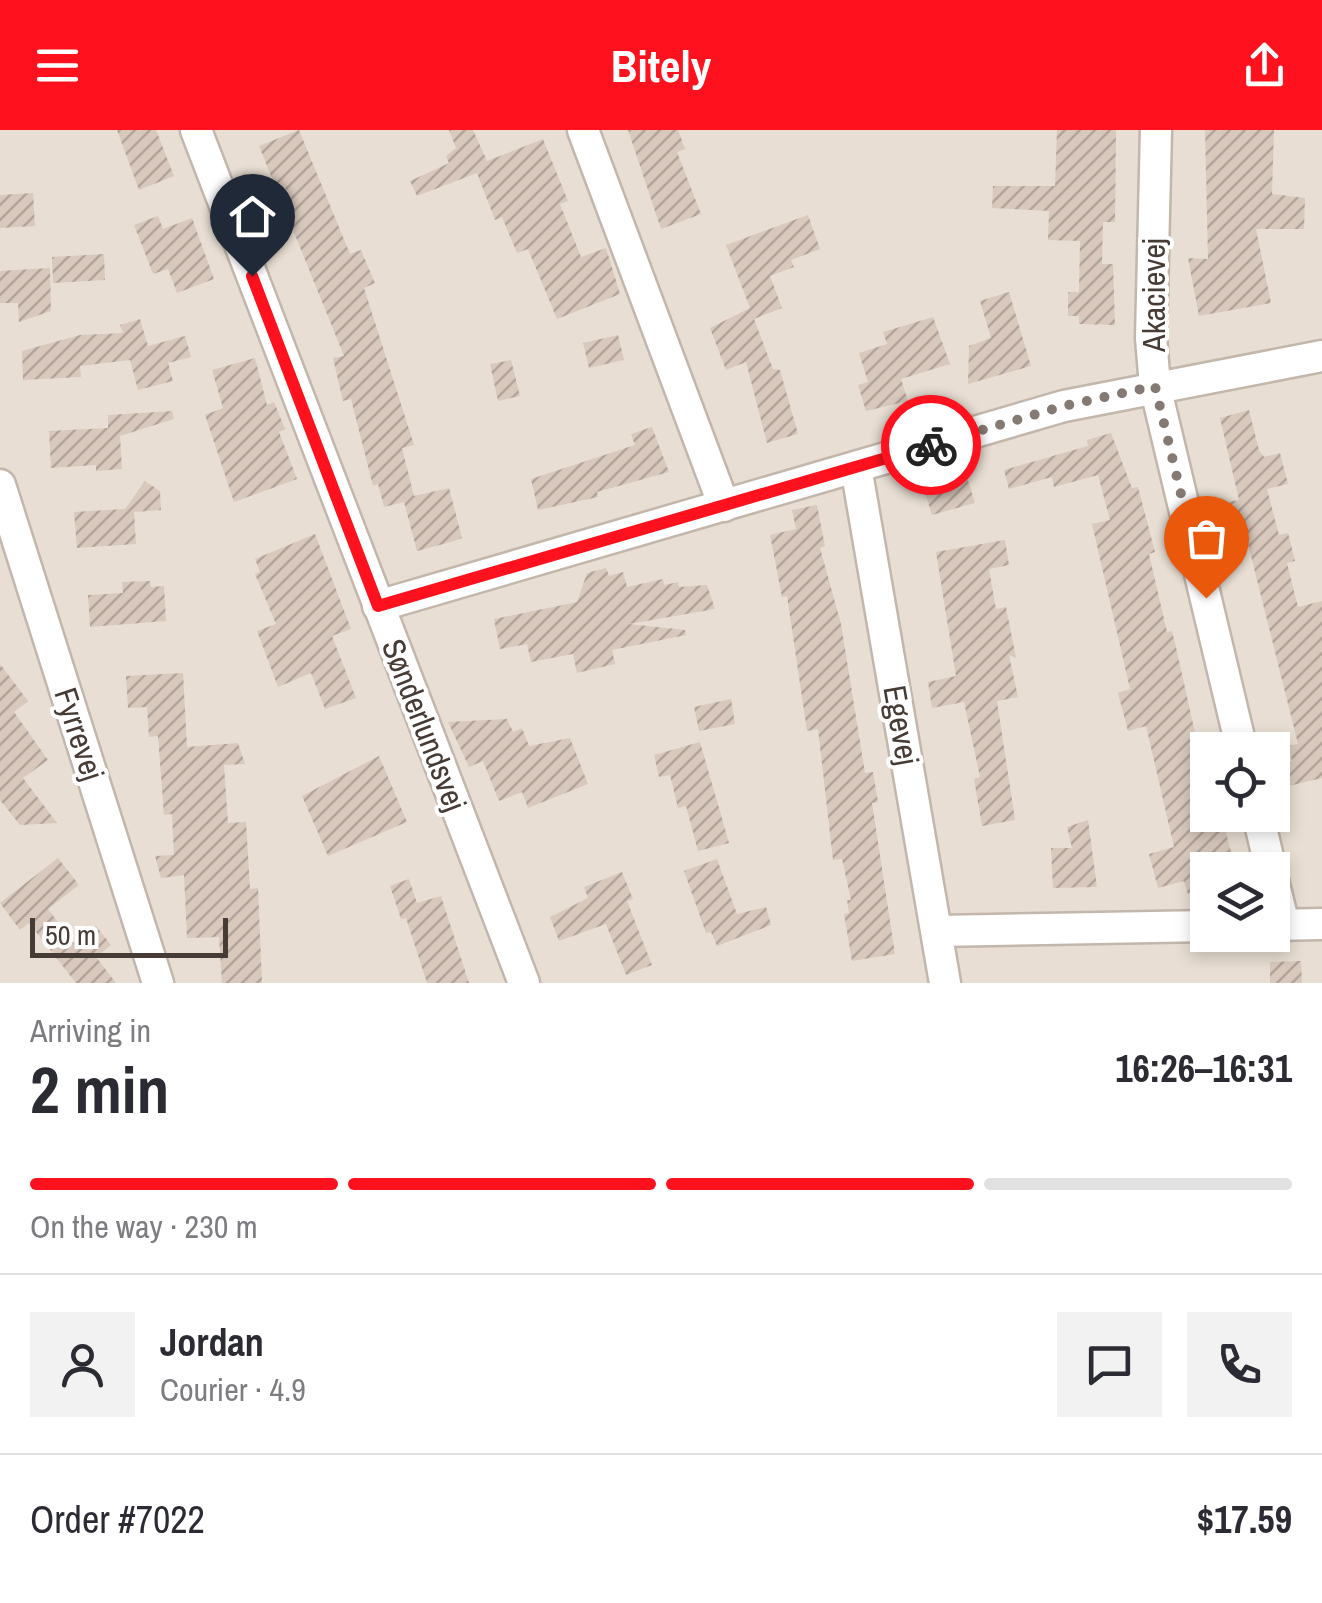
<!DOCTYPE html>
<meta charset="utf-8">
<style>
body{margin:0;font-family:"Archivo Narrow",sans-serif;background:#f2f2f3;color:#2b2b33;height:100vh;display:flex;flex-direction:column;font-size:38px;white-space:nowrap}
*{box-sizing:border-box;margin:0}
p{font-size:32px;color:#7c7c81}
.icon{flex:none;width:55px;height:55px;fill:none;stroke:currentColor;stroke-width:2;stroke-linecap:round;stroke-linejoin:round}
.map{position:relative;height:853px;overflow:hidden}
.details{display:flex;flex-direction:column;background:#fff;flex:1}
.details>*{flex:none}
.tools{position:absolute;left:1190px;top:602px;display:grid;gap:20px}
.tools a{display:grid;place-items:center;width:100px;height:100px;border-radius:0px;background:#fff;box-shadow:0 5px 15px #0003;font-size:50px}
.scale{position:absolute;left:30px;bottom:25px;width:198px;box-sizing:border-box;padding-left:10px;border:5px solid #473c35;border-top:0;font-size:28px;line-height:35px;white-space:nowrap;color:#473c35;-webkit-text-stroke:8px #fff;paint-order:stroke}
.pin{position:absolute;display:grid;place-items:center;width:85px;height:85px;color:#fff;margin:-102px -42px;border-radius:50% 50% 50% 0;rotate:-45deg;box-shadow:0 0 10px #0007}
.pin .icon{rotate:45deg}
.courier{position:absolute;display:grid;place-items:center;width:100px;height:100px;margin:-50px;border:8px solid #ff121d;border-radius:50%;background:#fff;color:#222;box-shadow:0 2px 12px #0007}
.overview em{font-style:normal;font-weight:700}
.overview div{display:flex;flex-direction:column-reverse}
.overview{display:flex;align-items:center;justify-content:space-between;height:170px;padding:0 30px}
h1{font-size:65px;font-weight:700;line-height:75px}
.bar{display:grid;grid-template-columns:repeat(4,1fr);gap:15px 10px;align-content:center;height:120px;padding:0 30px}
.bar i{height:12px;border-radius:8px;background:#e1e1e2}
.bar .active{background:#ff121d}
.bar p{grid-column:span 4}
.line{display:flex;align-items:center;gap:25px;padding:0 30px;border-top:2px solid #e1e1e2}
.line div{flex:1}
.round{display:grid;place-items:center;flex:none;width:105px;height:105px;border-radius:0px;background:#f2f2f3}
header{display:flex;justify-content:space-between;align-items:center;height:130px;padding:0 30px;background:#ff121d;color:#fff;font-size:45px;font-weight:700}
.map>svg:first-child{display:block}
.residential{fill:#e8ded3;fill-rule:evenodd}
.building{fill:url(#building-hatch)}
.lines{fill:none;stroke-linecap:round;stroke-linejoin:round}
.minor-casing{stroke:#c3b6ab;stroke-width:35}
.minor{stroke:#fff;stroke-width:30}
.done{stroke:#847a73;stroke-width:10;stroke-dasharray:0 18}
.route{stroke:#ff121d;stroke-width:12}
.labels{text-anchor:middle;stroke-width:8;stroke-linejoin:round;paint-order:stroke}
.street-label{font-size:32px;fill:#473c35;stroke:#fff}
</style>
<header><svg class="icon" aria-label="menu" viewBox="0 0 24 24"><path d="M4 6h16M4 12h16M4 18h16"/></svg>Bitely<svg class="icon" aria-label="share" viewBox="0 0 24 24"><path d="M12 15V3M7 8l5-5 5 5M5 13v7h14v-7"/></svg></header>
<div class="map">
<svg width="1322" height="853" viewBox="0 0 1322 853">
<defs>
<pattern id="building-hatch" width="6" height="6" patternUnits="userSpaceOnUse" patternTransform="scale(2.5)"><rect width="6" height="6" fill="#d9c9bd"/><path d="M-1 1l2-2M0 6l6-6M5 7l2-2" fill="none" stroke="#b2a49a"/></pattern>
</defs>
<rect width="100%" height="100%" fill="#f4ede6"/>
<path class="residential" d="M 0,0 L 1322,0 L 1322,853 L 0,853 ZM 1208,620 L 1272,620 L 1272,685 L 1208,685 ZM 1208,740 L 1272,740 L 1272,805 L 1208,805 Z"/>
<g class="building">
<polygon points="117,0 156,0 174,46 139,60"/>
<polygon points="299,0 350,124 361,120 375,153 364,158 414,315 402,318 414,366 449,358 462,408 451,412 417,421 404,372 384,377 378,354 373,356 351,269 343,271 333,228 344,226 259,16"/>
<polygon points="449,0 473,0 487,31 543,9 568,71 560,74 581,127 606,118 620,164 557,189 528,119 517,123 502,87 495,90 477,43 417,66 410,51 449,33 446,26 456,18"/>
<polygon points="628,0 678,0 685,19 677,22 701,84 661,99"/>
<polygon points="1057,0 1116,0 1115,92 1103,92 1102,134 1113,134 1115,195 1079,194 1079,186 1068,186 1068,162 1079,162 1080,111 1048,110 1049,81 992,78 993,56 1055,56"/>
<polygon points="1205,0 1274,0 1272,64 1305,68 1304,99 1256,99 1271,173 1199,186 1188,128 1208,129"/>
<polygon points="33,63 35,96 0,98 0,65"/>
<polygon points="808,85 820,119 791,130 794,137 770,146 782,178 754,189 773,239 780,240 798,304 767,313 746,232 726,240 710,198 750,178 726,115"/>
<polygon points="158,86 163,99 192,88 214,149 177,163 168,139 153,144 134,95"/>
<polygon points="104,124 105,150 53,153 52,127"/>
<polygon points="50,138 51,181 19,192 18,173 0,173 0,141"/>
<polygon points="1009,162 1031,236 968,254 969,216 991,208 980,171"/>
<polygon points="933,187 950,234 901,249 908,271 866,281 858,255 868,252 859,223 887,214 883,202"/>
<polygon points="140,189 148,216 185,206 191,227 168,233 173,251 138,260 130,230 80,236 81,247 23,250 22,221 80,205 123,203 120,195"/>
<polygon points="618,205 624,230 589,238 583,213"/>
<polygon points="255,228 267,275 274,272 285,299 279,302 297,349 234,372 205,285 223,278 212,240"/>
<polygon points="511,230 520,266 498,271 490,234"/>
<polygon points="1249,280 1259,320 1264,327 1280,323 1288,354 1267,359 1279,405 1288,403 1295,431 1287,433 1298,477 1322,471 1322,648 1272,660 1272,636 1292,631 1288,616 1298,614 1242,390 1233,392 1228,372 1239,370 1220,288"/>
<polygon points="172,281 174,289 120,306 122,339 96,341 96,335 51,338 49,301 108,298 108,285"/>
<polygon points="652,297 669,342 597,362 598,367 538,380 531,349 635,315 631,304"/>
<polygon points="1111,303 1132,358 1138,357 1155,422 1149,424 1167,502 1172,501 1176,517 1197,612 1208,609 1208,699 1224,695 1236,740 1208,740 1208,759 1188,764 1184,751 1158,758 1149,724 1174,717 1146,596 1128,601 1118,563 1130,559 1092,394 1110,390 1098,345 1054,357 1052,347 1009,359 1004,340 1088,316 1087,310"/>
<polygon points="966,344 975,373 932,385 923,356"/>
<polygon points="145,351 160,361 161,380 134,382 136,414 77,418 74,382 125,379"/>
<polygon points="817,375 825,416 820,418 841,494 865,643 873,642 878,672 872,673 895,824 852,831 844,784 849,783 847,770 851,770 842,729 833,730 818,599 807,601 787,466 782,467 770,405 796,399 792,380"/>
<polygon points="315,404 351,499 332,506 356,568 325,579 311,543 278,557 257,501 276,494 255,444 260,442 255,429"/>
<polygon points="1005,410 1009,435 989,439 996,479 1006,477 1016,528 1009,525 1018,567 997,571 1015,690 982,696 974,649 980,647 964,572 932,578 928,552 956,546 936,422"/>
<polygon points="606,438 609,446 623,442 627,457 663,449 664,455 678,452 679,457 707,455 715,479 629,494 685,500 686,505 612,520 615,534 577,543 573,524 531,532 527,514 500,519 494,489 577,472 587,443"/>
<polygon points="150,451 151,457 164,456 166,491 90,497 88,465 123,463 122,452"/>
<polygon points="0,534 28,571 14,582 48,630 23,648 57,693 20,695 0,670"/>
<polygon points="183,543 187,617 238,613 245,634 224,635 228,693 246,692 250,759 258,758 262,853 222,853 219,807 187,808 184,745 161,748 155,726 174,725 172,684 164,685 158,606 149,607 147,577 128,578 126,546"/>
<polygon points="731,569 735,594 699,601 694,577"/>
<polygon points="507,589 513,602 522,598 529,616 570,608 588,654 528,678 522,662 499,671 483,631 469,637 448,592"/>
<polygon points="700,612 729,713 698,721 686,676 678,678 670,645 659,647 654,625"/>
<polygon points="379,626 407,692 328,726 302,666"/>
<polygon points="1088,690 1097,757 1053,758 1051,718 1072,718 1067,697"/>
<polygon points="58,728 79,755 48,779 74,813 96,796 111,815 96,827 116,853 76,853 29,793 20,800 0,773"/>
<polygon points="717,729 737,784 766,777 771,795 717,816 711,802 706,803 684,741"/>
<polygon points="622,742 633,769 627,771 652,835 626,845 606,794 559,811 550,787 588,768 584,757"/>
<polygon points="409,749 417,773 441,766 469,853 427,853 406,788 401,789 390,756"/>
<polygon points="1301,831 1302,853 1270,853 1270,832"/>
</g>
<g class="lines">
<defs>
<g id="minor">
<polyline points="196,0 524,853"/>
<polyline points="583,0 724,376"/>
<polyline points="1156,0 1151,208 1155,256 1242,620"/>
<polyline points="856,337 945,853"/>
<polyline points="0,355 158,853"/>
<polyline points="378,476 1064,276 1322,226"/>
<polyline points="1258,685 1271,740"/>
<polyline points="1272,746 1284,795"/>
<polyline points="1272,795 1322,794"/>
<polyline points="937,801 1208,796"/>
</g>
</defs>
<use href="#minor" class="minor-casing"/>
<use href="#minor" class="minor"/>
</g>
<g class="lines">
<polyline class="done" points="931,315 1064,276 1155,256 1206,468"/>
<polyline class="route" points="252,146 378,476 931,315"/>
</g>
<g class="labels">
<g class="street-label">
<text transform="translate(1154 165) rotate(-90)" y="11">Akacievej</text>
<text transform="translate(424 595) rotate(69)" y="11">Sønderlundsvej</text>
<text transform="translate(901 595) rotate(80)" y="11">Egevej</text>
<text transform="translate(79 604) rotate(72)" y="11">Fyrrevej</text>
</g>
</g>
</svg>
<div class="tools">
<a><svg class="icon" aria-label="locate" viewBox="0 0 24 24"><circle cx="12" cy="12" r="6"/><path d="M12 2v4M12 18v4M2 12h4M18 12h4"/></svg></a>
<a><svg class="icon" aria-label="layers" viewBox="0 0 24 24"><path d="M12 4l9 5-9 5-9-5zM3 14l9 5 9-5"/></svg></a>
</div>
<div class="scale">50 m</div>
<div class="pin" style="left:1206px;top:468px;background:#ea580c"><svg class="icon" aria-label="bag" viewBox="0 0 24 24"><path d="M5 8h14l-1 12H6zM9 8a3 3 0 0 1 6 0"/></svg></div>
<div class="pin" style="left:252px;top:146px;background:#1f2937"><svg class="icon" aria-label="home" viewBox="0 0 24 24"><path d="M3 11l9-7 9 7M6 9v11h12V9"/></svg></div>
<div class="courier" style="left:931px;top:315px"><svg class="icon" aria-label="bike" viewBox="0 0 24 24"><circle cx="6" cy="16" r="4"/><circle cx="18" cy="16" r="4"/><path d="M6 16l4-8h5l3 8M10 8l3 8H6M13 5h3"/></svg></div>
</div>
<section class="details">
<div class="overview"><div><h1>2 min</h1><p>Arriving in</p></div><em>16:26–16:31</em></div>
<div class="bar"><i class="active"></i><i class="active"></i><i class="active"></i><i></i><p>On the way · 230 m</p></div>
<div class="line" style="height:180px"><a class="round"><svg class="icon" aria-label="person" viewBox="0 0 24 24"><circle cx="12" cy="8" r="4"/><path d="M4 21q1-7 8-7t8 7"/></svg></a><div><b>Jordan</b><p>Courier · 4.9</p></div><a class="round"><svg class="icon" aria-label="chat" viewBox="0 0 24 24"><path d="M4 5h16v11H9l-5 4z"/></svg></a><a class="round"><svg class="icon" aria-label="phone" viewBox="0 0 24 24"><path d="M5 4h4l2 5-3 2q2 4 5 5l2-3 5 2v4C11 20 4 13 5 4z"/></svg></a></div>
<div class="line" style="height:130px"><div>Order #7022</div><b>$17.59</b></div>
</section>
